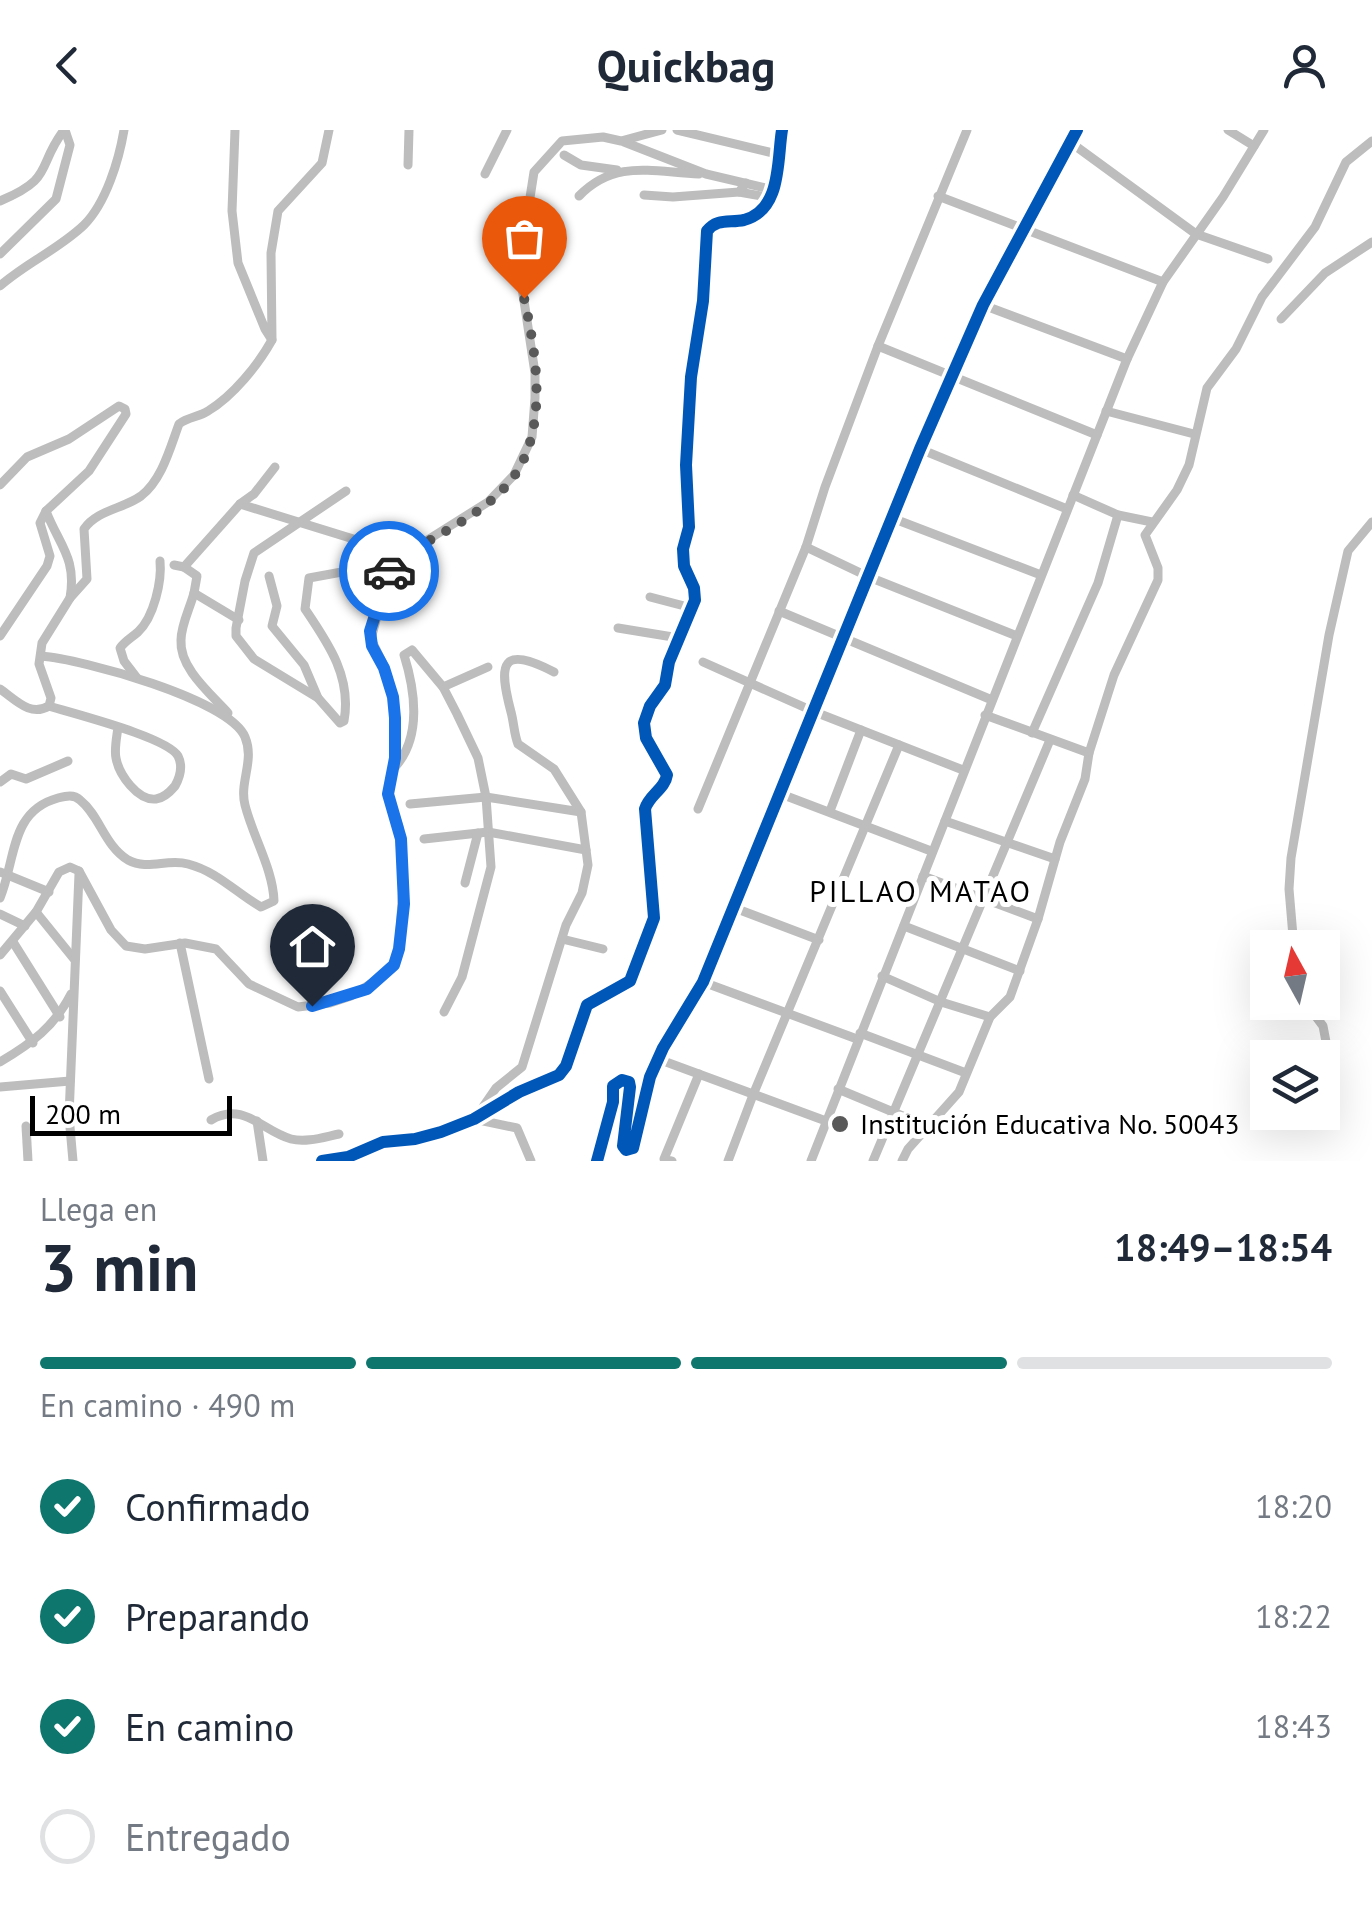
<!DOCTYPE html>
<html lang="es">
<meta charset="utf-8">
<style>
body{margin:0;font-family:"PT Sans",sans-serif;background:#f6f6f7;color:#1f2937;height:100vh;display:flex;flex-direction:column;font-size:38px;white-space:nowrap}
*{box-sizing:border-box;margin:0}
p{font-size:32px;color:#747a83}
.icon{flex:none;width:55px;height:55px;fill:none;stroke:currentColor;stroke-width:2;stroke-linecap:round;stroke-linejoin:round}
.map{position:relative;height:1031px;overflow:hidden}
.details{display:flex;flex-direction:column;background:#fff;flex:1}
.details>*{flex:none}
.needle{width:65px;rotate:352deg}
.controls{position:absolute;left:1250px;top:800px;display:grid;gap:20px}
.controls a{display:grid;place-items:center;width:90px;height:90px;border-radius:0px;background:#fff;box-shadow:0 10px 40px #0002;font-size:50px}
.scale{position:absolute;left:30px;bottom:25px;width:202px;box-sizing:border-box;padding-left:10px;border:5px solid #000;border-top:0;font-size:28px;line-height:35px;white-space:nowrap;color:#000;-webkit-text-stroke:8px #fff;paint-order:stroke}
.pin{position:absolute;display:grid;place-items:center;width:85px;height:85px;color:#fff;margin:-102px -42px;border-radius:50% 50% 50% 0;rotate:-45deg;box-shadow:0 0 10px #0007}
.pin .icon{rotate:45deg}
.courier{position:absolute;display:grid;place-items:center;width:100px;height:100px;margin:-50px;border:8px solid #1a73e8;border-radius:50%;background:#fff;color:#222;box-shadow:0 2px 12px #0007}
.headline em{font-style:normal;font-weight:700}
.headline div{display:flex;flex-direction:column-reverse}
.headline{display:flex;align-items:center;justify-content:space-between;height:170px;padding:0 40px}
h1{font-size:65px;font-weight:700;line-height:75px}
.bar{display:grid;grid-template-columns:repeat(4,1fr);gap:15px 10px;align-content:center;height:120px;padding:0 40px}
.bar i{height:12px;border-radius:8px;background:#e0e1e3}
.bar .current{background:#0f766e}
.bar p{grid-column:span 4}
ol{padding:0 40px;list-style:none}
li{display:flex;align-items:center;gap:30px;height:110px}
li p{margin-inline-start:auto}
li .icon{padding:10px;border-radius:50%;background:#0f766e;color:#fff;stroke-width:4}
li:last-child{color:#747a83}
li i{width:55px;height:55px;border:5px solid #e0e1e3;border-radius:50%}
header{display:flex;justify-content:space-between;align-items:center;height:130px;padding:0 40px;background:#fff;font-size:45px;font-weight:700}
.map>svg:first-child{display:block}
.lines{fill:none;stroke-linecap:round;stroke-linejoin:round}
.minor{stroke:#bdbdbd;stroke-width:9}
.cycleway-casing{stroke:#fff;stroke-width:19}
.cycleway{stroke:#0057b8;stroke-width:12}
.done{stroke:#595959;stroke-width:10;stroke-dasharray:0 18}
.route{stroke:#1a73e8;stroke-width:12}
.poi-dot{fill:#595959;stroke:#fff;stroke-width:4}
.labels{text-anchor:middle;stroke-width:10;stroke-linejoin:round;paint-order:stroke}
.poi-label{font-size:28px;fill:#000;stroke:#fff;text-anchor:start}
.neighbourhood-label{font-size:30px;letter-spacing:2.5px;fill:#000;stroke:#fff}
</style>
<header><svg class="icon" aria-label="back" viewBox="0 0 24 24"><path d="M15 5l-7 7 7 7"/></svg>Quickbag<svg class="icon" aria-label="person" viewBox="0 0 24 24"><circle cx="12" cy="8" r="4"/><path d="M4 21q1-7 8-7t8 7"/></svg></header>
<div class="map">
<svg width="1372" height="1031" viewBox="0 0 1372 1031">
<rect width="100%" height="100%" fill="#fff"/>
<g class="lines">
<g class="minor">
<polyline points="235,0 232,81 238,133 265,199 272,210 271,123 278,81 322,33 329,0"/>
<polyline points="677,0 777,24"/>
<polyline points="1228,0 1254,16"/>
<polyline points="624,12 706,44 774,60"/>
<polyline points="1070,12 1196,104 1268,129"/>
<polyline points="564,25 581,35 617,40"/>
<polyline points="408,35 409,0"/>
<polyline points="485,44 507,0"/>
<polyline points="739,62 772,68"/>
<polyline points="644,65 673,67 739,62 746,53"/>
<path d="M 579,66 C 615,29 652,42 699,44"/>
<polyline points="938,66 1163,152"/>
<path d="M 0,71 C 55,48 36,37 64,0"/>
<polyline points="0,124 56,69 70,15 65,0"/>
<path d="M 0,156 C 26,133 59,119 84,95 C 106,73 119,30 124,0"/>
<polyline points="983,175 1127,229"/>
<polyline points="1281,189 1325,143 1372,112"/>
<polyline points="878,216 1097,305"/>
<polyline points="1106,281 1194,304"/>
<polyline points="920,319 1067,379"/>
<path d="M 0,355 L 27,327 L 69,309 L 119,276 L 125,279 L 126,284 L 89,341 L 46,381 C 59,415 77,428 70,468"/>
<path d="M 346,361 L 254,423 L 245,451 L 236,498 L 236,506 L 254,529 L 318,568 L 340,593 L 344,591 C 352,547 328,513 305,479 L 309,448 L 391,433 L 488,372 L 514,345 L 532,307 L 535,268 L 535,243 L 519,138 L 534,42 L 562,11 L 603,7 L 621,11 L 662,0"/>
<polyline points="1073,365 1118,385 1152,392"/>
<polyline points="240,374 389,420"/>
<polyline points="892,388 1041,445"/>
<polyline points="806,417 869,447 1017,506"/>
<polyline points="174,435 184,437 240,374 254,364 275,337"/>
<polyline points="184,437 197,446 194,463 239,490"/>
<polyline points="269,446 277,476 272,496 304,535 318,568"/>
<path d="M 194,463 C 190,478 181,495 181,510 C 179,538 211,564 228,583"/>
<polyline points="650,467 692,478"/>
<polyline points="779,481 992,570"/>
<polyline points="618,498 679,508"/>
<polyline points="0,506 47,436 50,426 40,393 46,381"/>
<polyline points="703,532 815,582 963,640"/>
<path d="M 137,548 L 124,531 L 120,518 C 125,511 131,508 138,502 C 154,487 162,451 160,431"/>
<polyline points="443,557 488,537"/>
<path d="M 0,559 C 16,570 30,587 49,576 L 51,568 L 39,534 L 42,513 L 70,468 L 87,449 L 84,399 C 97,380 123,379 141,366 C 162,350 170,318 179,294 C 188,287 199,287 208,281 C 233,266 258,235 272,210"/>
<path d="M 49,576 C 74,584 167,607 178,626 C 183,636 180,647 175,656 C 170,662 164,668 156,669 C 138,671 119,645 116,628 C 114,619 117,606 118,597"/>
<polyline points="985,585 1089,623 1114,545 1158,450 1158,438 1145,405 1177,360 1189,335 1207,258 1236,219 1262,167 1315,97 1346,32 1372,11"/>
<polyline points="1032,603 1098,453 1118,385"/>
<path d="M 395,637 C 422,607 415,560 404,525 L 412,520 L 443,557 L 457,584 L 478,628 L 486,667 L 491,737 L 462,847 L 444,882"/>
<polyline points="0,652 11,644 26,649 68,631"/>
<polyline points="781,664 931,721"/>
<polyline points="410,674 486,667 581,682"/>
<polyline points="698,679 806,417 825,357 878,216 967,0"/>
<polyline points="830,681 861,600"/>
<polyline points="945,691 1055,729"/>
<polyline points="424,709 488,702 586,720"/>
<polyline points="79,741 111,800 126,816 145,819 185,813 216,819 249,854 298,877 330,873 351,866 383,846 394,835 399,819 403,754 399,697 388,664 395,628 393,567 385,538 371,509 391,433"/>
<polyline points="0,742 49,762"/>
<polyline points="923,746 1038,789"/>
<polyline points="465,753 478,703"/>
<path d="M 0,768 C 16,729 10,681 58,668 C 66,666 74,664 80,670 C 100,686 104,715 128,730 C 148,741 167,728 188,734 C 218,742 235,762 261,777 L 274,771 C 273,739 253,707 245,675 C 239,652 255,631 245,607 C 229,569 81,529 41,526"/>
<polyline points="732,777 819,810"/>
<polyline points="36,782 74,829"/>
<polyline points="0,784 25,796"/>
<polyline points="904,796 1020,841"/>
<polyline points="562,809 603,819"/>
<polyline points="13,812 60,887"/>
<polyline points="180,813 209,949"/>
<polyline points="1294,818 1289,759 1291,728 1329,505 1348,421 1372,392"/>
<polyline points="0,825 36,782 59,742 70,737 79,741"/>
<polyline points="882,846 941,872 990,887"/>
<polyline points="703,852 857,909"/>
<polyline points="0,861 33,913"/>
<polyline points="1305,872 1323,896 1327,917"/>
<polyline points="860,903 966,943"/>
<polyline points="658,929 826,991"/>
<path d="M 0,932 C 32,913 54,897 71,864"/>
<polyline points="0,957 70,951"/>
<polyline points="838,959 929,997"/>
<path d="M 476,987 L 496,958 L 522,937 L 566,795 L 582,763 L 588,735 L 581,682 L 554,639 L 518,614 C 514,604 514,593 511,582 C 498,533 501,515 554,542"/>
<polyline points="474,989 517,998 531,1031"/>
<path d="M 211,990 C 244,971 262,1001 291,1009 C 306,1013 324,1007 339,1004"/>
<polyline points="257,991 263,1031"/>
<polyline points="26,996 28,1031"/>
<polyline points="73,1031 69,986 79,744"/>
<path d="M 322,1031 L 348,1027 L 383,1012 L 415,1009 L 441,1002 L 474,989 L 519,962 L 559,945 L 566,936 L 587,875 L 630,851 L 654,788 L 645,679 C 649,665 665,659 667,645 L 646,608 L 644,593 L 650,576 L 665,555 L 669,532 L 695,470 L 694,458 L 684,436 L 683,419 L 689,397 L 686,335 L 691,247 L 703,171 L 707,101 C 717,88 729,93 744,90 C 782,80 777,30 782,0"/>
<polyline points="597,1031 613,972 613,956 622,950 629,952 630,957 623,1016 626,1020 633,1018 650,947 663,918 703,852 920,319 983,175 1077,0"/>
<polyline points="672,1031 664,1029 699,944"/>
<polyline points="728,1031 753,965 899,615"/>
<polyline points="811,1031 1127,229 1163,152 1223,67 1264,0"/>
<polyline points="873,1031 1050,610"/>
<polyline points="902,1031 908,1019 959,962 990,887 1010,867 1038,789 1060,712 1085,649 1089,623"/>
</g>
<defs>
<g id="cycleway">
<path d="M 322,1031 L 348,1027 L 383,1012 L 415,1009 L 441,1002 L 474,989 L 519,962 L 559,945 L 566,936 L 587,875 L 630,851 L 654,788 L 645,679 C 649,665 665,659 667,645 L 646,608 L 644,593 L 650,576 L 665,555 L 669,532 L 695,470 L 694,458 L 684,436 L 683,419 L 689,397 L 686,335 L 691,247 L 703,171 L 707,101 C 717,88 729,93 744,90 C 782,80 777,30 782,0"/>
<polyline points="597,1031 613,972 613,956 622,950 629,952 630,957 623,1016 626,1020 633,1018 650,947 663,918 703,852 920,319 983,175 1077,0"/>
</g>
</defs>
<use href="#cycleway" class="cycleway-casing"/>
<use href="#cycleway" class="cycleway"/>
</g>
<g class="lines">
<path class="done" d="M 389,441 L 391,433 C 428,409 477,389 507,355 C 550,307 537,226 524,168"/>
<polyline class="route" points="312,876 367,859 394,835 399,819 404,774 401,709 388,664 395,628 395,588 393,567 384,538 372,516 370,501 389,441"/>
</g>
<circle class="poi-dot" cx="840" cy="994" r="10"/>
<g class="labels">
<g class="poi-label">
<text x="860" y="1004">Institución Educativa No. 50043</text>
</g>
<g class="neighbourhood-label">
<text x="921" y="772">PILLAO MATAO</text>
</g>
</g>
</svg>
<div class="controls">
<a><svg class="needle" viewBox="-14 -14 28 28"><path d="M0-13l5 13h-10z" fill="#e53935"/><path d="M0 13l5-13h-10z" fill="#747a83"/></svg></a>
<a><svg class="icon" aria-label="layers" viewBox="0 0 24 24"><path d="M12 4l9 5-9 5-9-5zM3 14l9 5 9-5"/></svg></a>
</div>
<div class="scale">200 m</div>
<div class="pin" style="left:524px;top:168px;background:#ea580c"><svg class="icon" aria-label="bag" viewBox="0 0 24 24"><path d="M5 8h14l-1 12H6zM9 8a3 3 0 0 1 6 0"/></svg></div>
<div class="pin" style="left:312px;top:876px;background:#1f2937"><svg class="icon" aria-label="home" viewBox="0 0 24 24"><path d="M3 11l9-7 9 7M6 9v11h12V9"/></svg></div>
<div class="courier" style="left:389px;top:441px"><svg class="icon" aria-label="car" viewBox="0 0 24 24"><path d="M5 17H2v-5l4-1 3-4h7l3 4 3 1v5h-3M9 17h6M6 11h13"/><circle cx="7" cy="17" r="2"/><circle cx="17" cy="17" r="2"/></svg></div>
</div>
<section class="details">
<div class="headline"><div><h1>3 min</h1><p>Llega en</p></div><em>18:49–18:54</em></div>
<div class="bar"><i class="current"></i><i class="current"></i><i class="current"></i><i></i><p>En camino · 490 m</p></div>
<ol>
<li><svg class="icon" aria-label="check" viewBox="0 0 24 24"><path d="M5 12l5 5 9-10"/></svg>Confirmado<p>18:20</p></li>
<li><svg class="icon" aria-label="check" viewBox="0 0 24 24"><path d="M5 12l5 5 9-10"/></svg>Preparando<p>18:22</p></li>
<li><svg class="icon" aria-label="check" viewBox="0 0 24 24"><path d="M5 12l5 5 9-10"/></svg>En camino<p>18:43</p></li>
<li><i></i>Entregado</li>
</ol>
</section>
